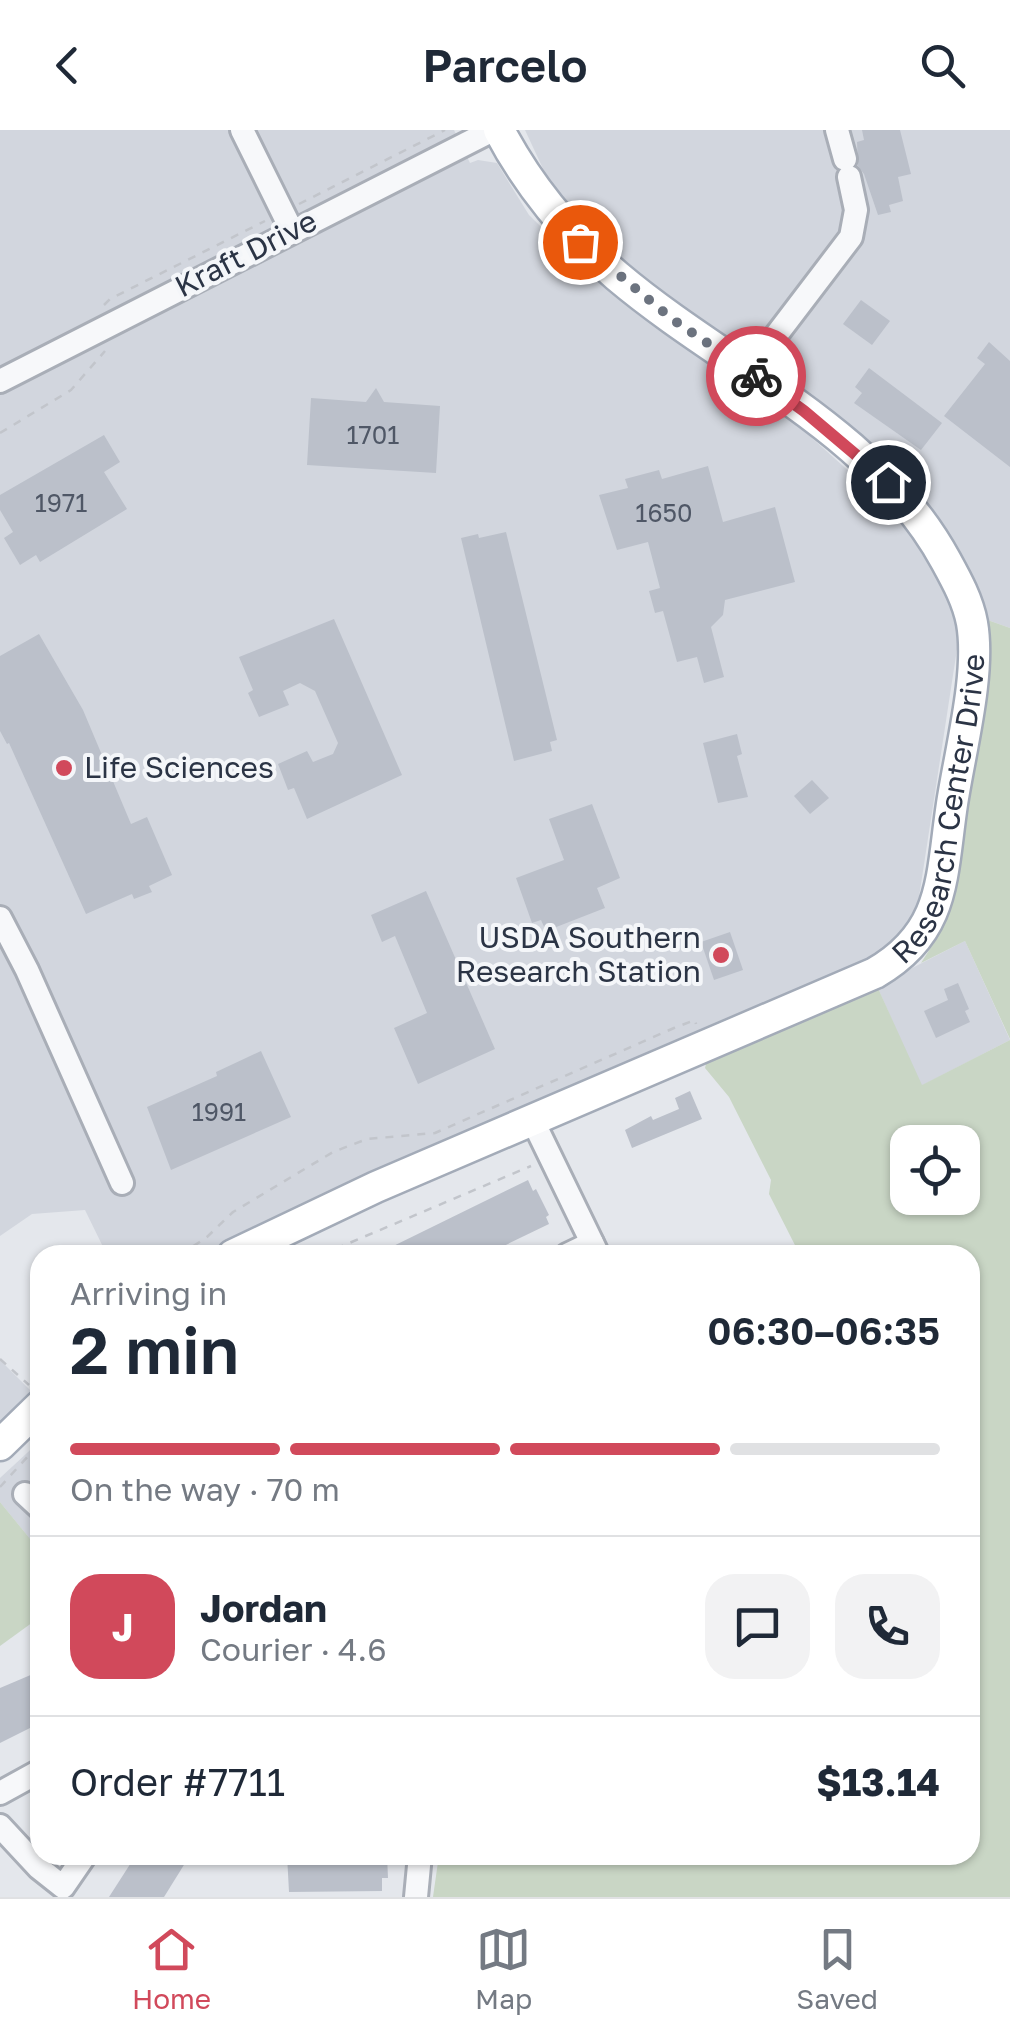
<!DOCTYPE html>
<meta charset="utf-8">
<style>
body{margin:0;font-family:"Golos Text",sans-serif;background:#f2f2f3;color:#1f2937;height:100vh;display:flex;flex-direction:column;font-size:38px;white-space:nowrap}
*{box-sizing:border-box;margin:0}
p{font-size:32px;color:#747a83}
.icon{flex:none;width:55px;height:55px;fill:none;stroke:currentColor;stroke-width:2;stroke-linecap:round;stroke-linejoin:round}
.map{position:relative;flex:1;overflow:hidden}
.panel{position:absolute;left:30px;top:1115px;width:950px;height:620px;display:flex;flex-direction:column;background:#fff;border-radius:30px;box-shadow:0 2px 8px #0004}
.panel>*{flex:none}
.fabs{position:absolute;left:890px;top:995px;display:grid;gap:20px}
.fabs a{display:grid;place-items:center;width:90px;height:90px;border-radius:20px;background:#fff;box-shadow:0 2px 8px #0004;font-size:50px}
.pin{position:absolute;display:grid;place-items:center;width:85px;height:85px;color:#fff;margin:-42px;border:5px solid #fff;border-radius:50%;box-shadow:0 2px 10px #0007}
.courier{position:absolute;display:grid;place-items:center;width:100px;height:100px;margin:-50px;border:8px solid #d1495b;border-radius:50%;background:#fff;color:#222;box-shadow:0 2px 12px #0007}
.summary em{font-style:normal;font-weight:600}
.summary div{display:flex;flex-direction:column-reverse}
.summary{display:flex;align-items:center;justify-content:space-between;height:170px;padding:0 40px}
h1{font-size:65px;font-weight:600;line-height:75px}
.bar{display:grid;grid-template-columns:repeat(4,1fr);gap:15px 10px;align-content:center;height:120px;padding:0 40px}
.bar i{height:12px;border-radius:8px;background:#e0e1e3}
.bar .active{background:#d1495b}
.bar p{grid-column:span 4}
.line{display:flex;align-items:center;gap:25px;padding:0 40px;border-top:2px solid #e0e1e3}
.line div{flex:1}
.round{display:grid;place-items:center;flex:none;width:105px;height:105px;border-radius:30px;background:#f2f2f3}
header{display:flex;justify-content:space-between;align-items:center;height:130px;padding:0 40px;background:#fff;font-size:45px;font-weight:600}
.tabs{display:flex;justify-content:space-around;align-items:center;height:140px;border-top:2px solid #e0e1e3;background:#fff;font-size:28px;color:#747a83}
.tabs a{display:grid;justify-items:center;gap:5px}
.tabs .active{color:#d1495b}
.map>svg:first-child{display:block}
.built{fill:#d2d6de}
.green{fill:#c9d6c5;fill-rule:evenodd}
.building{fill:#bbc0ca}
.lines{fill:none;stroke-linecap:round;stroke-linejoin:round}
.minor-casing{stroke:#a9aeb7;stroke-width:28}
.major-casing{stroke:#a3abb8;stroke-width:35}
.path{stroke:#c2c5cb;stroke-width:2.5;stroke-dasharray:8 8;stroke-linecap:butt}
.minor{stroke:#f7f8fa;stroke-width:22}
.major{stroke:#fff;stroke-width:30}
.done{stroke:#6c737f;stroke-width:10;stroke-dasharray:0 18}
.route{stroke:#d1495b;stroke-width:12}
.poi-dot{fill:#d1495b;stroke:#f4f6f9;stroke-width:4}
.labels{text-anchor:middle;stroke-width:8;stroke-linejoin:round;paint-order:stroke}
.number-label{font-size:25px;fill:#4f5766}
.street-label{font-size:30px;fill:#2b3445;stroke:#f4f6f9}
.poi-label{font-size:30px;fill:#2b3445;stroke:#f4f6f9;text-anchor:start}
</style>
<header><svg class="icon" aria-label="back" viewBox="0 0 24 24"><path d="M15 5l-7 7 7 7"/></svg>Parcelo<svg class="icon" aria-label="search" viewBox="0 0 24 24"><circle cx="10" cy="10" r="6"/><path d="M15 15l6 6"/></svg></header>
<div class="map">
<svg width="1010" height="1767" viewBox="0 0 1010 1767">
<rect width="100%" height="100%" fill="#e4e7ec"/>
<g class="built">
<polygon points="0,0 454,0 470,33 478,30 497,33 529,85 586,141 724,246 802,299 884,373 912,407 935,443 956,489 959,506 919,767 908,800 878,825 496,997 251,1102 212,1125 107,1125 85,1080 32,1084 0,1106"/>
<polygon points="525,0 1010,0 1010,498 982,488 933,389 623,139 559,73"/>
<polygon points="965,811 1010,910 921,956 877,856"/>
<polygon points="0,1230 36,1266 0,1302"/>
<polygon points="40,1311 40,1421 0,1372 0,1348"/>
</g>
<g class="green">
<polygon points="982,488 1010,498 1010,909 965,811 921,833 940,803 949,778"/>
<path d="M 877,856 L 922,955 L 1010,910 L 1010,1767 L 433,1767 L 439,1725 L 970,1725 L 970,1125 L 800,1125 L 769,1064 L 771,1050 L 729,967 L 705,938 L 707,930 ZM 908,1012 L 962,1012 L 962,1068 L 908,1068 Z"/>
<polygon points="0,1372 40,1421 40,1487 0,1516"/>
</g>
<g class="building">
<polygon points="862,0 900,0 911,44 898,47 903,71 889,75 891,82 878,85 864,44 858,36 857,12 864,10"/>
<polygon points="861,170 890,191 872,215 843,194"/>
<polygon points="989,212 1010,231 1010,337 944,286 985,234 977,228"/>
<polygon points="869,238 942,293 921,320 854,273 862,263 855,257"/>
<polygon points="376,258 384,272 440,276 436,343 307,335 311,268 366,272"/>
<polygon points="104,305 120,332 104,342 127,379 40,432 36,425 20,435 4,408 13,402 0,380 0,365"/>
<polygon points="708,336 723,392 775,377 795,452 725,470 723,485 711,497 724,547 704,553 697,527 677,532 663,481 655,483 649,461 660,458 648,412 617,420 599,365 628,358 625,349 659,340 662,349"/>
<polygon points="506,402 557,610 550,612 552,621 514,631 461,408 478,404 479,408"/>
<polygon points="334,489 402,645 307,689 294,658 288,660 278,634 307,621 313,632 333,624 338,613 315,561 300,553 283,561 289,575 259,587 248,563 253,560 239,527"/>
<polygon points="39,504 83,580 131,694 147,687 172,745 149,756 152,762 134,769 132,764 86,784 9,613 7,614 0,601 0,526"/>
<polygon points="737,604 742,624 737,626 748,667 718,673 703,613"/>
<polygon points="812,650 829,668 810,684 794,666"/>
<polygon points="592,674 620,748 597,758 605,778 546,801 541,790 532,793 516,748 564,730 549,689"/>
<polygon points="426,761 495,919 418,954 394,898 427,883 395,806 382,812 371,785"/>
<polygon points="730,802 743,840 714,850 701,812"/>
<polygon points="958,853 969,879 965,881 970,892 936,908 924,881 948,870 944,859"/>
<polygon points="261,921 291,987 171,1040 147,977 217,946 216,942"/>
<polygon points="690,961 702,989 632,1018 625,1000 651,986 653,990 679,979 675,968"/>
<polygon points="528,1050 533,1061 536,1059 549,1085 546,1087 549,1094 485,1125 375,1125"/>
<polygon points="40,1541 40,1593 0,1613 0,1558"/>
<polygon points="136,1725 179,1725 187,1730 164,1767 109,1767"/>
<polygon points="287,1725 387,1725 388,1748 382,1748 382,1761 289,1762"/>
</g>
<g class="lines">
<defs>
<g id="minor">
<polyline points="242,0 292,101"/>
<polyline points="837,0 845,29"/>
<polyline points="749,241 851,107 856,80 849,47"/>
<polyline points="0,251 493,0"/>
<polyline points="0,788 27,840 122,1053"/>
<polyline points="532,989 598,1125"/>
<polyline points="567,1125 592,1113"/>
<polyline points="25,1364 40,1378"/>
<polyline points="0,1663 40,1641"/>
<polyline points="0,1696 39,1738 63,1757 85,1725"/>
<polyline points="416,1767 420,1725"/>
</g>
<g id="major">
<path id="s1" d="M 233,1125 L 376,1057 L 875,843 C 946,802 941,747 952,674 C 960,621 981,544 972,493 C 968,471 957,451 946,431 C 875,300 727,239 617,146 C 568,104 529,57 499,0"/>
<polyline points="0,1315 40,1276"/>
</g>
</defs>
<use href="#minor" class="minor-casing"/>
<use href="#major" class="major-casing"/>
<g class="path">
<polyline points="299,74 445,0"/>
<polyline points="104,175 110,169 265,91"/>
<polyline points="0,303 71,260 105,221"/>
<polyline points="180,1125 207,1107 233,1082 333,1022 367,1009 435,1003 674,898 695,890 696,894"/>
<polyline points="321,1125 531,1036"/>
<polyline points="0,1229 29,1255"/>
<polyline points="0,1357 40,1313"/>
</g>
<use href="#minor" class="minor"/>
<use href="#major" class="major"/>
</g>
<g class="lines">
<polyline class="done" points="580,112 672,189 756,246"/>
<polyline class="route" points="756,246 804,281 888,352"/>
</g>
<g class="poi-dot">
<circle cx="64" cy="638" r="10"/>
<circle cx="721" cy="825" r="10"/>
</g>
<g class="labels">
<g class="number-label">
<text x="373" y="314">1701</text>
<text x="61" y="382">1971</text>
<text x="664" y="392">1650</text>
<text x="219" y="991">1991</text>
</g>
<g class="street-label">
<text transform="translate(246 124) rotate(-27)" y="10">Kraft Drive</text>
<text dy="10" stroke="none"><textPath href="#s1" startOffset="888">Research Center Drive</textPath></text>
</g>
<g class="poi-label">
<text x="84" y="648">Life Sciences</text>
<text x="701" y="818" text-anchor="end">USDA Southern<tspan x="701" dy="34">Research Station</tspan></text>
</g>
</g>
</svg>
<div class="fabs">
<a><svg class="icon" aria-label="locate" viewBox="0 0 24 24"><circle cx="12" cy="12" r="6"/><path d="M12 2v4M12 18v4M2 12h4M18 12h4"/></svg></a>
</div>
<div class="pin" style="left:580px;top:112px;background:#ea580c"><svg class="icon" aria-label="bag" viewBox="0 0 24 24"><path d="M5 8h14l-1 12H6zM9 8a3 3 0 0 1 6 0"/></svg></div>
<div class="pin" style="left:888px;top:352px;background:#1f2937"><svg class="icon" aria-label="home" viewBox="0 0 24 24"><path d="M3 11l9-7 9 7M6 9v11h12V9"/></svg></div>
<div class="courier" style="left:756px;top:246px"><svg class="icon" aria-label="bike" viewBox="0 0 24 24"><circle cx="6" cy="16" r="4"/><circle cx="18" cy="16" r="4"/><path d="M6 16l4-8h5l3 8M10 8l3 8H6M13 5h3"/></svg></div>
<section class="panel">
<div class="summary"><div><h1>2 min</h1><p>Arriving in</p></div><em>06:30–06:35</em></div>
<div class="bar"><i class="active"></i><i class="active"></i><i class="active"></i><i></i><p>On the way · 70 m</p></div>
<div class="line" style="height:180px"><b class="round" style="background:#d1495b;color:#fff">J</b><div><b>Jordan</b><p>Courier · 4.6</p></div><a class="round"><svg class="icon" aria-label="chat" viewBox="0 0 24 24"><path d="M4 5h16v11H9l-5 4z"/></svg></a><a class="round"><svg class="icon" aria-label="phone" viewBox="0 0 24 24"><path d="M5 4h4l2 5-3 2q2 4 5 5l2-3 5 2v4C11 20 4 13 5 4z"/></svg></a></div>
<div class="line" style="height:130px"><div>Order #7711</div><b>$13.14</b></div>
</section>
</div>
<nav class="tabs">
<a class="active"><svg class="icon" aria-label="home" viewBox="0 0 24 24"><path d="M3 11l9-7 9 7M6 9v11h12V9"/></svg>Home</a>
<a><svg class="icon" aria-label="map" viewBox="0 0 24 24"><path d="M3 6l6-2 6 2 6-2v14l-6 2-6-2-6 2zM9 4v14M15 6v14"/></svg>Map</a>
<a><svg class="icon" aria-label="saved" viewBox="0 0 24 24"><path d="M7 4h10v16l-5-4-5 4z"/></svg>Saved</a>
</nav>
